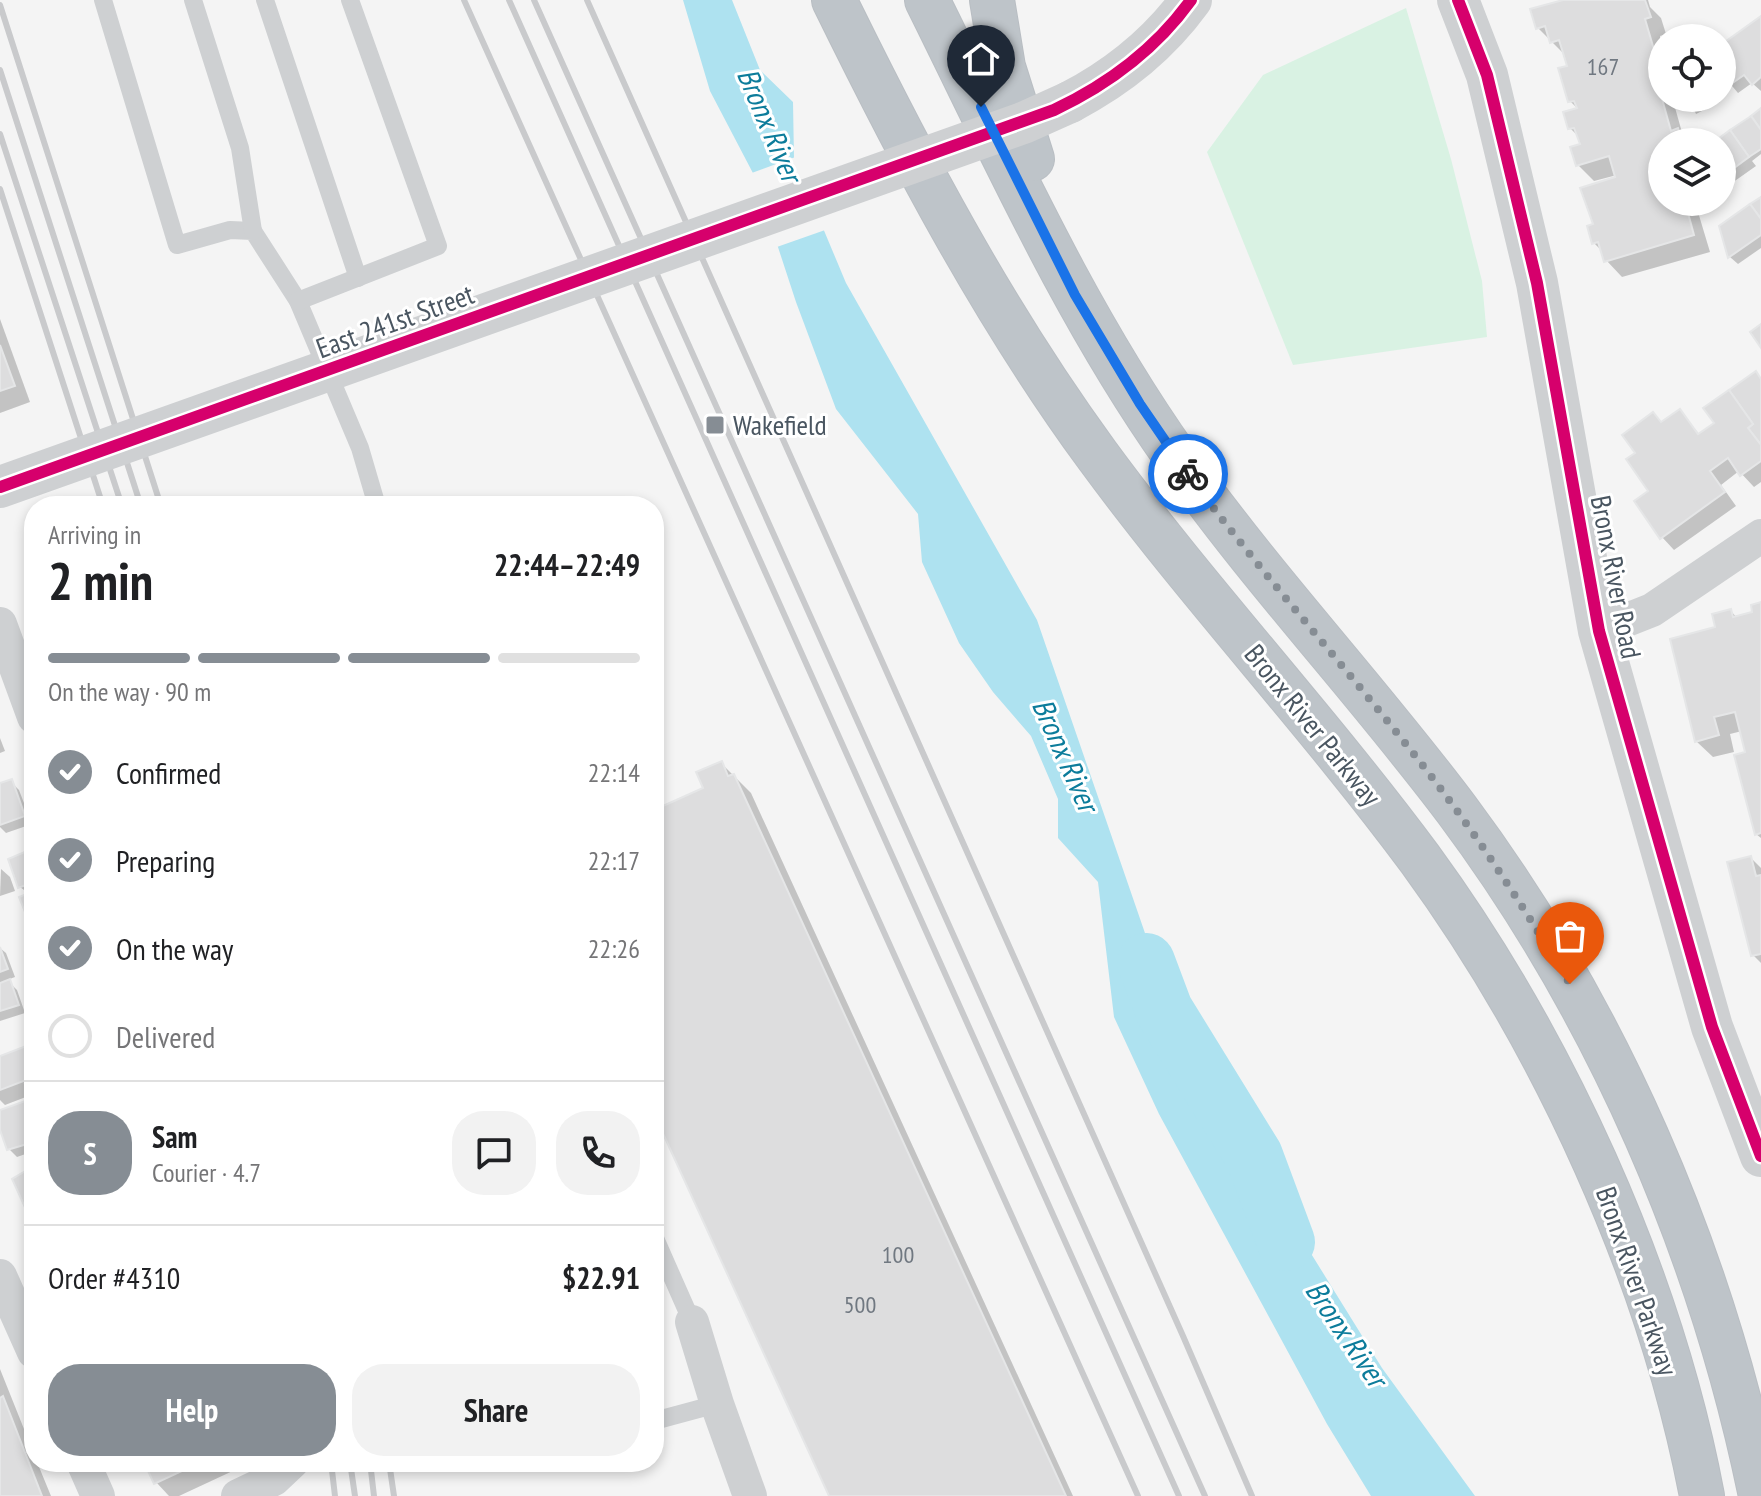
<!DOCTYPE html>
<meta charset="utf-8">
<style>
body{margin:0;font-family:"PT Sans Narrow",sans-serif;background:#f2f2f2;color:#202124;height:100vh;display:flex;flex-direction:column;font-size:30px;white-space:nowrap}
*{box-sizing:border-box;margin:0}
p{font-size:26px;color:#757577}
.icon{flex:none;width:44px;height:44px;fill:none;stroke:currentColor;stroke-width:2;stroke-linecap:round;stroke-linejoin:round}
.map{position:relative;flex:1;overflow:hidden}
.details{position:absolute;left:24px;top:496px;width:640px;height:976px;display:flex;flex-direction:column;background:#fff;border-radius:32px;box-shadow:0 4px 12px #0003}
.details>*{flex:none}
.fabs{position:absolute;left:1648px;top:24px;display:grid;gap:16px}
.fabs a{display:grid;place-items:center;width:88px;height:88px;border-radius:50%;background:#fff;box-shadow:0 4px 12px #0003;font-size:40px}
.pin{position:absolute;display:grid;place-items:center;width:68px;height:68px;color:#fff;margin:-82px -34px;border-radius:50% 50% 50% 0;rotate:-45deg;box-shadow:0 0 8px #0007}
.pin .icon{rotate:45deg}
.courier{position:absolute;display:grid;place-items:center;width:80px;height:80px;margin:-40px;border:6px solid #1a73e8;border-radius:50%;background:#fff;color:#222;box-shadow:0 2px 10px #0007}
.summary em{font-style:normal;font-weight:700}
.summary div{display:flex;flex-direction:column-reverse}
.summary{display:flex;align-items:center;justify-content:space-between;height:136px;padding:0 24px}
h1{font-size:52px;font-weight:700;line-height:60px}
.bar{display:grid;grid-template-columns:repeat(4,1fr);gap:12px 8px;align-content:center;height:96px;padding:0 24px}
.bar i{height:10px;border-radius:6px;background:#e0e0e0}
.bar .on{background:#868d94}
.bar p{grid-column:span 4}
.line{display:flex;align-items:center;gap:20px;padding:0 24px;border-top:2px solid #e0e0e0}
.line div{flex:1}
.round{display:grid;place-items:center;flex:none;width:84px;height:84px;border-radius:32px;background:#f2f2f2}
ol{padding:0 24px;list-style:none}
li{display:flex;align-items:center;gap:24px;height:88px}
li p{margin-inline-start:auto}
li .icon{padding:8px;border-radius:50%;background:#868d94;color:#fff;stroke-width:4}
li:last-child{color:#757577}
li i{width:44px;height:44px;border:4px solid #e0e0e0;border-radius:50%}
.action{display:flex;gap:16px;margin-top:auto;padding:16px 24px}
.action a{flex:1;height:92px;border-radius:32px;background:#868d94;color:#fff;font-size:32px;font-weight:700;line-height:92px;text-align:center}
.action a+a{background:#f2f2f2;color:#202124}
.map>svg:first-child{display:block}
.green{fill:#d9f2e3}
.water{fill:#aee2f0}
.pier{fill:#f4f4f4}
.shadow{fill:#0003}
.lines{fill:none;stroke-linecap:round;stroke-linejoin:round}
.river{stroke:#aee2f0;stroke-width:58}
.building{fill:#ddddde;stroke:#e5e6e7;stroke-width:2}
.motorway-casing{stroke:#b9bec3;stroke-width:46}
.service{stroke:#ced0d2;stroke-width:18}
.minor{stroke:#ced0d2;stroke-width:34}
.tertiary{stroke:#ced0d2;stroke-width:42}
.motorway{stroke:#bec4c9;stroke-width:44}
.rail{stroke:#c9cacc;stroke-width:6}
.tertiary-bridge{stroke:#ced0d2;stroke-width:42}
.cycleway-casing{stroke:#fff;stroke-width:17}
.cycleway{stroke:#d6006c;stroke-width:12}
.done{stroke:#868d94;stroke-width:8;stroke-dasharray:0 14.4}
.route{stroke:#1a73e8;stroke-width:10}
.poi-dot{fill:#868d94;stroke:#fff;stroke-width:3}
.labels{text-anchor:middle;stroke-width:6;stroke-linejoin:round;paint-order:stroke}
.number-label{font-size:24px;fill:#707881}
.street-label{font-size:28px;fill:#4a5661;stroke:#fff}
.poi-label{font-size:28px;fill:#4a5661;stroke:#fff;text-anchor:start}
.water-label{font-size:30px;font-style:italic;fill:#0c7c9b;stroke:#fff}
</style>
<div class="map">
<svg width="1761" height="1496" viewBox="0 0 1761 1496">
<rect width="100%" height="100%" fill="#f4f4f4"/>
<polygon class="green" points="1406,8 1451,159 1482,281 1487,337 1293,365 1207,152 1263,75"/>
<polygon class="water" points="683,0 732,0 760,70 793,102 794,159 846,283 1037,620 1186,1052 1382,1368 1475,1496 1371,1496 1327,1424 1159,1114 1114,1017 1098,882 1058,838 1058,799 1031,736 993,692 959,643 922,562 918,514 836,409 796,302 755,177 710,91"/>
<polygon class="pier" points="798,156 828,229 774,248 749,174"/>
<g class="shadow">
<polygon points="1568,0 1648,0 1650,7 1661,18 1666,34 1660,36 1662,98 1679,98 1680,103 1674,104 1683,136 1689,142 1662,142 1662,202 1695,202 1710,252 1622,277 1606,260 1604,253 1594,243 1596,226 1618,179 1617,175 1594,181 1578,165 1582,146 1580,138 1570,128 1579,110 1570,101 1566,56 1538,28"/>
<polygon points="1761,18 1761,91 1752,83 1738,93 1722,74 1722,47"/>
<polygon points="1689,98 1719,98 1720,102 1696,114"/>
<polygon points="1761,111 1761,154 1752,161 1756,166 1722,190 1722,142 1717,142"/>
<polygon points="1761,199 1761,248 1738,264 1730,257"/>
<polygon points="0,319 30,402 0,413"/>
<polygon points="1761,379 1761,482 1754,487 1739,471 1721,485 1736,506 1674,550 1662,537 1651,491 1638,453 1662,423 1679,411 1700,435 1717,423"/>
<polygon points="1761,604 1761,838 1756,834 1748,753 1742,731 1730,734 1734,752 1713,757 1696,741 1718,629 1731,611 1737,618 1754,613"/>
<polygon points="0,738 5,751 0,753"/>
<polygon points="721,763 751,793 1073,1496 831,1496 654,1109 654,813 706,789"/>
<polygon points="11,782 19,790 32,824 6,833 0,827 0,786"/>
<polygon points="34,850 34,886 24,890 20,887"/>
<polygon points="1751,858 1761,868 1761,963 1753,955"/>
<polygon points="1,869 10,877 15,891 0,896"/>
<polygon points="0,948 6,953 15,977 7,980 17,990 25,1013 0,1021"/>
<polygon points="34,1045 34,1151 17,1157 9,1149 0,1124 0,1112 33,1100 31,1095 5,1105 0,1100 0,1061"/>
<polygon points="0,1369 34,1454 34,1462 37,1462 51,1496 0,1496"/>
<polygon points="146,1462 252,1462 179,1496 169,1496 156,1482"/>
</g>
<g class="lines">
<polyline class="river" points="1146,962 1164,1010 1254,1156 1286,1242"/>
</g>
<g class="building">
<polygon points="1563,0 1645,0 1651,17 1645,19 1662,77 1662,87 1659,88 1671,131 1678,128 1682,142 1662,142 1662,202 1685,202 1694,235 1604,262 1598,242 1592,244 1587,226 1593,224 1580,188 1615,177 1609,156 1576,166 1570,147 1580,144 1574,128 1568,129 1563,112 1577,108 1574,101 1568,102 1558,68 1567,66 1559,40 1550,43 1545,26 1536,29 1530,9"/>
<polygon points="1761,16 1761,77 1752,85 1744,75 1728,86 1722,77 1722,44"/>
<polygon points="1687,98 1718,98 1718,99 1691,111"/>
<polygon points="1761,108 1761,130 1751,116"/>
<polygon points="1751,116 1761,130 1761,149 1749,157 1730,130"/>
<polygon points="1730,130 1749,157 1722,177 1722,142 1714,142"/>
<polygon points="1761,197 1761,219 1750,204"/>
<polygon points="1750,204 1761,219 1761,235 1728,258 1719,226"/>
<polygon points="1761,324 1761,348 1750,332"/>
<polygon points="0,345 15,386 0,391"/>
<polygon points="1756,371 1761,379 1761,445 1748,428 1753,424 1729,390"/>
<polygon points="1729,390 1753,424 1748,428 1761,445 1761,461 1740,476 1728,458 1710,471 1725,492 1660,539 1634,501 1648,491 1626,459 1635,453 1622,435 1653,412 1661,422 1680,409 1698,434 1714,423 1703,408"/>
<polygon points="1761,602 1761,833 1755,835 1734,755 1745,752 1735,712 1714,717 1719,735 1695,742 1670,639 1715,627 1712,614 1731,609 1733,617 1752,612 1751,605"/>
<polygon points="722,761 728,776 734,774 1066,1496 829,1496 654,1114 654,810 703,788 696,772"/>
<polygon points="12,779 25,816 0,825 0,783"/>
<polygon points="34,848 34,882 18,888 8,859"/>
<polygon points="1751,856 1756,876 1761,875 1761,954 1751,956 1727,862"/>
<polygon points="34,891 34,926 31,927 19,897"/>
<polygon points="0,947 8,969 0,972"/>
<polygon points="10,979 19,1005 0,1011 0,983"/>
<polygon points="34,1043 34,1077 0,1090 0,1056"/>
<polygon points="34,1081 34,1142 7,1150 0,1130 0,1110 31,1099 25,1084"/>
<polygon points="34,1166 34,1227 12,1179"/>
<polygon points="3,1396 42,1496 0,1496 0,1398"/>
<polygon points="144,1462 201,1462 154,1484"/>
</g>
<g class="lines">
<defs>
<g id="motorway">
<path d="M 834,0 C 911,157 993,313 1097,455 C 1199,594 1317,720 1420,859 C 1553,1041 1660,1274 1702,1496"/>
<path d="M 927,0 C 1004,155 1076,316 1176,457 C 1263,580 1367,690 1457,810 C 1607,1011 1711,1251 1761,1496"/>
<polyline points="992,0 1003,67 1032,159"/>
</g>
</defs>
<use href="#motorway" class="motorway-casing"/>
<g class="service">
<polyline points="103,0 177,245 230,230 253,231 298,301 360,448 377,506"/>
<polyline points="193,0 240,148 253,231"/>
<polyline points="265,0 358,278"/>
<polyline points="298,301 438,246 350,0"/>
<polyline points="654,1236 692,1322"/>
<polyline points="654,1421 717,1404"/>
</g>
<g class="minor">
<polyline points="0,624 34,717"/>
<polyline points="1599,631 1652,610 1761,536"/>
<polyline points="0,1276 34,1352"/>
<polyline points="692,1322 717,1404 750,1496"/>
<polyline points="83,1462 98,1496"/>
<polyline points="238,1496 274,1479 292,1462"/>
</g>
<g class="tertiary">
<polyline points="1458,0 1487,75 1537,283 1599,631 1712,1027 1761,1156"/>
<path d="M 1070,102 C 1118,77 1159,44 1191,0"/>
</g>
<use href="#motorway" class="motorway"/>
<g class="rail">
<polyline points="464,0 1138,1496"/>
<polyline points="509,0 1179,1496"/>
<polyline points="534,0 1205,1496"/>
<polyline points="587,0 1183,1336 1252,1496"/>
<polyline points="0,5 161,506"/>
<polyline points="0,70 141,506"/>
<polyline points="0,134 122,506"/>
<polyline points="0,189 103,506"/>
<polyline points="331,1462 335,1496"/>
<polyline points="350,1462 355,1496"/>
<polyline points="370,1462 374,1496"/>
<polyline points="389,1462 394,1496"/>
</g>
<polyline class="tertiary-bridge" points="0,487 1023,123 1070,102"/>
<defs>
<g id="cycleway">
<polyline points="1458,0 1487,75 1537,283 1599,631 1712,1027 1761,1156"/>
<path d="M 0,487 L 1054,110 C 1109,84 1155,50 1191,0"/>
</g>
</defs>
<use href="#cycleway" class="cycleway-casing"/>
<use href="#cycleway" class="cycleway"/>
</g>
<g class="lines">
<path class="done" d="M 1188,474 C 1262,575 1347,668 1424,767 C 1478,836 1525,909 1570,984"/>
<polyline class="route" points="981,107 1075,295 1140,404 1188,474"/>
</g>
<rect class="poi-dot" x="705" y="415" width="20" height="20" rx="4"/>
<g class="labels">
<g class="number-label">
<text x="1603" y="75">167</text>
<text x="898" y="1263">100</text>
<text x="860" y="1313">500</text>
</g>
<g class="street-label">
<text transform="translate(395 321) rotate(-20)" y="10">East 241st Street</text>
<text transform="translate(1616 577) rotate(79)" y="10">Bronx River Road</text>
<text transform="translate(1313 725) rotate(51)" y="10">Bronx River Parkway</text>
<text transform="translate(1637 1281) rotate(71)" y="10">Bronx River Parkway</text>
</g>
<g class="poi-label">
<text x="733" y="435">Wakefield</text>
</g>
<g class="water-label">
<text transform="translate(769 125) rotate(67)" y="10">Bronx River</text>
<text transform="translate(1065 755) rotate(66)" y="10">Bronx River</text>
<text transform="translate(1346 1334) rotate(56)" y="10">Bronx River</text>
</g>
</g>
</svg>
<div class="fabs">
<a><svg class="icon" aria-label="locate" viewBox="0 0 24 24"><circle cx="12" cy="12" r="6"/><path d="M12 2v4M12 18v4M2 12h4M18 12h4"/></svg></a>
<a><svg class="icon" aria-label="layers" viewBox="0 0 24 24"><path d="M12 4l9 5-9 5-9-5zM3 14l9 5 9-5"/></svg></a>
</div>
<div class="pin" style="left:1570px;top:984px;background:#ea580c"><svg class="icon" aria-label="bag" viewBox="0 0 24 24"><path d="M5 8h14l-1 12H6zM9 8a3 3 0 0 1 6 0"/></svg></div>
<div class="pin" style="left:981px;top:107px;background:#1f2937"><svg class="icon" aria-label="home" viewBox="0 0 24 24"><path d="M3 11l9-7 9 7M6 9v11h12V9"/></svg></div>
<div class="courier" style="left:1188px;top:474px"><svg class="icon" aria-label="bike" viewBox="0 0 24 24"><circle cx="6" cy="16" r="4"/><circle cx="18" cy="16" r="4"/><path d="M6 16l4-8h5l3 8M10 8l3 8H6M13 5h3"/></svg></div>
<section class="details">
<div class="summary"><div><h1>2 min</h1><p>Arriving in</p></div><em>22:44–22:49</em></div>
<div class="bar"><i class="on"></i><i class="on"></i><i class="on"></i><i></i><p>On the way · 90 m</p></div>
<ol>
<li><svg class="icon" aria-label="check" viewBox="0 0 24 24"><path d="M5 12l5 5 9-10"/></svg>Confirmed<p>22:14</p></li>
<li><svg class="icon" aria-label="check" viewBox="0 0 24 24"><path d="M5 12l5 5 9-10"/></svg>Preparing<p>22:17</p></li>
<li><svg class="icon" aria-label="check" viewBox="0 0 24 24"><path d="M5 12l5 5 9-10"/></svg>On the way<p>22:26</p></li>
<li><i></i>Delivered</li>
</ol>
<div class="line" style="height:144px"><b class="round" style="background:#868d94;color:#fff">S</b><div><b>Sam</b><p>Courier · 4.7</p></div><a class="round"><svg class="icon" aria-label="chat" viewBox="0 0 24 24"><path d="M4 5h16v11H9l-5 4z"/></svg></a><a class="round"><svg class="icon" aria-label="phone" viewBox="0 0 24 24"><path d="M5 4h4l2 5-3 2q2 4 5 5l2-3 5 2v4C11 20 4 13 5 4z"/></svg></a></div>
<div class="line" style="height:104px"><div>Order #4310</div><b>$22.91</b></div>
<div class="action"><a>Help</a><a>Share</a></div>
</section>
</div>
